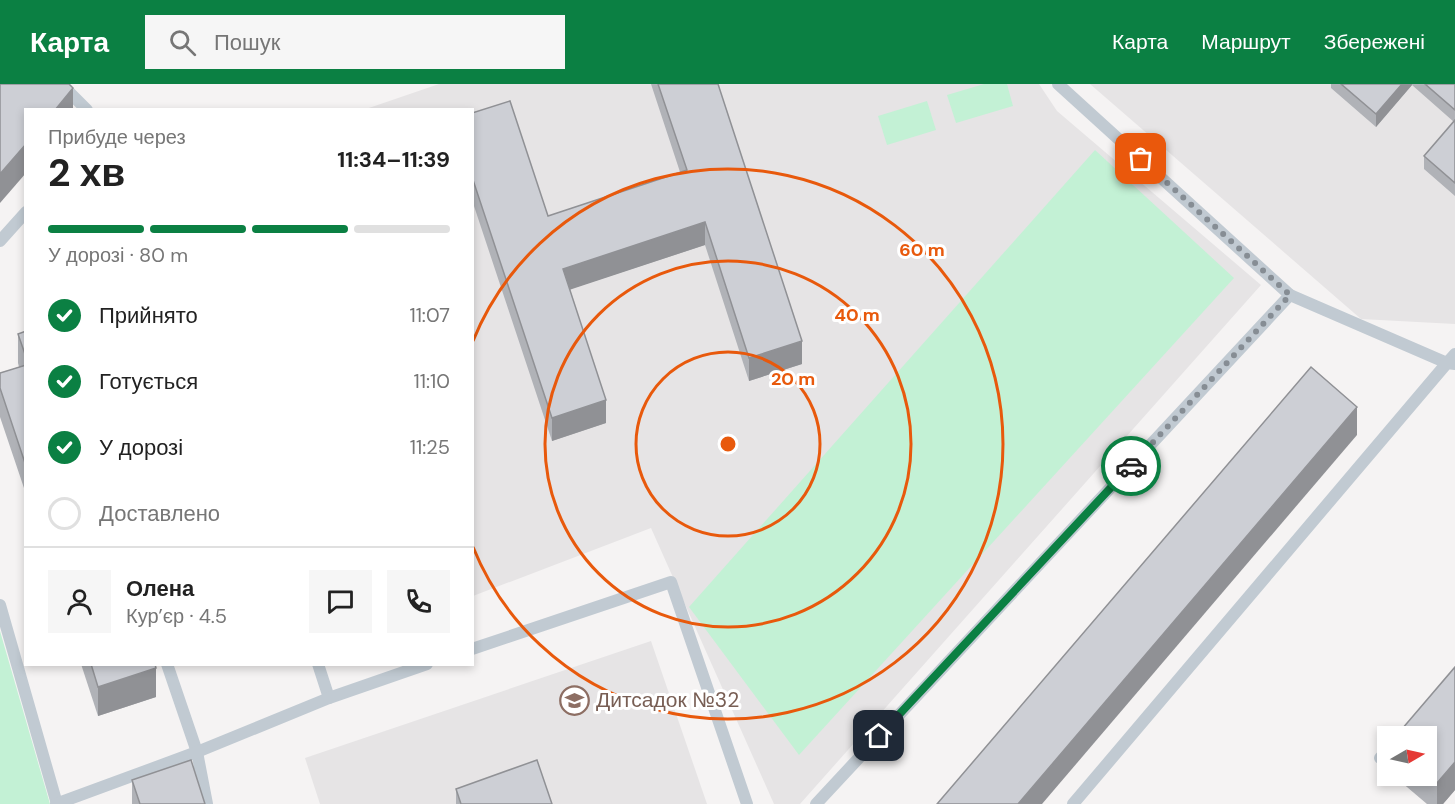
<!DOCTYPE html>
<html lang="uk">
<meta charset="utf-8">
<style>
body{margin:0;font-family:"DM Sans",sans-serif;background:#f6f6f6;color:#222;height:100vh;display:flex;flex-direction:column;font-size:22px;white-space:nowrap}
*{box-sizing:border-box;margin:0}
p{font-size:20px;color:#767676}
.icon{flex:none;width:33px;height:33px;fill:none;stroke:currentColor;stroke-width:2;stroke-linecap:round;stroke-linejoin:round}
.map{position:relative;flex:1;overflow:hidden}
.panel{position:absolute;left:24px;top:24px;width:450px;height:558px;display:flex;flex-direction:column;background:#fff;border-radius:0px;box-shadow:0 3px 9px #0003}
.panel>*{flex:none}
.needle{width:39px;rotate:81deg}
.tools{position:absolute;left:1377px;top:642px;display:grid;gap:12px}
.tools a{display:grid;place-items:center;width:60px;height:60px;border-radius:0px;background:#fff;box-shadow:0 3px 9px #0003;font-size:30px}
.pin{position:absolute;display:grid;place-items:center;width:51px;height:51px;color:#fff;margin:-26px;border-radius:12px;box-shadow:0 3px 9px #0006}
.courier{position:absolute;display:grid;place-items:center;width:60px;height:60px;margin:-30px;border:4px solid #0b8043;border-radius:50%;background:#fff;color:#222;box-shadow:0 2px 8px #0007}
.overview em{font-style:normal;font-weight:700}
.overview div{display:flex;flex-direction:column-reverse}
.overview{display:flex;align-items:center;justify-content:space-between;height:102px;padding:0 24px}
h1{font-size:39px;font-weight:700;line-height:45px}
.bar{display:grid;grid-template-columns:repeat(4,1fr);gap:9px 6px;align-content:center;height:72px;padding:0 24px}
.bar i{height:8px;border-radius:4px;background:#e0e0e0}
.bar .current{background:#0b8043}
.bar p{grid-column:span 4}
.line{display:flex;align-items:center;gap:15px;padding:0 24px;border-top:2px solid #e0e0e0}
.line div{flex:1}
.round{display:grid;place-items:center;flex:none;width:63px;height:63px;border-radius:0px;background:#f6f6f6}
ol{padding:0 24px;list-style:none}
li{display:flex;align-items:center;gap:18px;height:66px}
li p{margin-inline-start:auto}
li .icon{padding:6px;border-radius:50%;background:#0b8043;color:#fff;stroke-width:4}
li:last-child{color:#767676}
li i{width:33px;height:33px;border:3px solid #e0e0e0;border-radius:50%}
header{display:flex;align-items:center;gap:36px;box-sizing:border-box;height:84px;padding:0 30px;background:#0b8043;color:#fff}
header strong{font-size:28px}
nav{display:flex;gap:33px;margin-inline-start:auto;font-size:21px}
.search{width:420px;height:54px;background:#f6f6f6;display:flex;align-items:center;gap:15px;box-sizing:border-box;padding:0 21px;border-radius:0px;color:#767676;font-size:22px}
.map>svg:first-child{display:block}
.education{fill:#e6e4e5}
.green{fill:#c3f1d5}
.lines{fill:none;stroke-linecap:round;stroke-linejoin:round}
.service{stroke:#c1cad2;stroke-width:12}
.wall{fill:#b0b2b7}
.shaded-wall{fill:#909195}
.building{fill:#cdcfd5;stroke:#909195;stroke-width:1.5}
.done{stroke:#868d94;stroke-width:6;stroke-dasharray:0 10.8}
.route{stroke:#0b8043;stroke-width:8}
.ring{fill:none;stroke:#e8590c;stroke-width:3}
.labels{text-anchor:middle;stroke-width:6;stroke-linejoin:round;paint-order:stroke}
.education-label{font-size:21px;fill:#785e54;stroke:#fff;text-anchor:start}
.centre{fill:#e8590c;stroke:#fff;stroke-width:3}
.ring-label{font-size:18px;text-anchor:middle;font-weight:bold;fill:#e8590c;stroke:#fff;stroke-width:6;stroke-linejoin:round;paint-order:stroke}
</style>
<header>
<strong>Карта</strong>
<div class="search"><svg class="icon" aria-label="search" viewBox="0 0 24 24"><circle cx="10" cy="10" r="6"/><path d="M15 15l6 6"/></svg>Пошук</div>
<nav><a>Карта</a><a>Маршрут</a><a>Збережені</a></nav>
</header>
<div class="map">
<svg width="1455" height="720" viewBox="0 0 1455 720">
<rect width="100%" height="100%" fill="#f5f3f3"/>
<g class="education">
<polygon points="439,0 1039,0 1057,27 1261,201 800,720 774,720 651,444 473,512 472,26 363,26"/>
<polygon points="1090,0 1455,0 1455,240 1361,235"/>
<polygon points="651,557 707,720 320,720 305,674"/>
</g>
<g class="green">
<polygon points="984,0 1007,0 1013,22 956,39 947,11"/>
<polygon points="927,17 936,46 887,61 878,32"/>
<polygon points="1095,66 1234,194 799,671 689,523"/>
<polygon points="0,547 50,720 0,720"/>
</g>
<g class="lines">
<g class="service">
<polyline points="61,0 87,26"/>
<polyline points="0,157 26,128"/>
<polyline points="1290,211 1447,279 1455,270"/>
<polyline points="0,521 57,720"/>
<polyline points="472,565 671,498 747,720"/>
<polyline points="167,580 197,668 207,720"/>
<polyline points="318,580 329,614"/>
<polyline points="1380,674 1388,666"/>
<polyline points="56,720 197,668 329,614 427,580"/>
<polyline points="816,720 1290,211 1058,0"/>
<polyline points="1073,720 1447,279 1455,280"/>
</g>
</g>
<g class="wall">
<polygon points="651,0 718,0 802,280 749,297 705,161 570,205 606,339 552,357 472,116 472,29 548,132 680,88"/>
<polygon points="1331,0 1455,0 1455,112 1424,85 1424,72 1454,38 1412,1 1376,43 1331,4"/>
<polygon points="26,247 26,410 0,333 0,289 19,283 18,279 18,250"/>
<polygon points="81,580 155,580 156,613 98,632"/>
<polygon points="1455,583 1455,706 1443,720 1427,720 1394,692 1426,692 1426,652"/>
<polygon points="132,696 205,720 132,720"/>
<polygon points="456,705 552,720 456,720"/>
</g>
<g class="shaded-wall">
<polygon points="1402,0 1412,0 1412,1 1376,43 1376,30"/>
<polygon points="73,4 73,26 55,26"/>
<polygon points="26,60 26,89 0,119 0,90"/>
<polygon points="705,138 705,161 563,208 563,185"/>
<polygon points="802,257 802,280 749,297 749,274"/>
<polygon points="606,316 606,339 552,357 552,334"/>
<polygon points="1357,323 1357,351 1042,720 1018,720"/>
<polygon points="156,584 156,613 98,632 98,603"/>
<polygon points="1455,678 1455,706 1443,720 1437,720 1437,699"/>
</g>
<g class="building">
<polygon points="0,0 69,0 73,4 55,26 26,26 26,60 0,90"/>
<polygon points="658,0 718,0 802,257 749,274 705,138 563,185 606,316 552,334 472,93 472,29 510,17 548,132 687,86"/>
<polygon points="1341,0 1402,0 1376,30"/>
<polygon points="1425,0 1455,0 1455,26"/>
<polygon points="1455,36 1455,99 1424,72"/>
<polygon points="26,247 26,273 18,250"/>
<polygon points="26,281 26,382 0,304 0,289"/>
<polygon points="1311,283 1357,323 1018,720 937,720"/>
<polygon points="91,580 155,580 156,584 98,603"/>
<polygon points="1455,583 1455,678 1437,699 1426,691 1426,652 1396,652"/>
<polygon points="191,676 205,720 140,720 132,696"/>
<polygon points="537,676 552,720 461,720 456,705"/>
</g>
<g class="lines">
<polyline class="done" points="1131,382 1290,211 1141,75"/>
<polyline class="route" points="879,652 1131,382"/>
</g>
<g class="ring">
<circle cx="728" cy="360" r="92"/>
<circle cx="728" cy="360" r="183"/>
<path d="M473 257A275 275 0 1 1 473 463"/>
</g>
<defs>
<symbol id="school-ring" viewBox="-11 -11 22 22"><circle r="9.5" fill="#fff" stroke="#8d6e63" stroke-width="1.5"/><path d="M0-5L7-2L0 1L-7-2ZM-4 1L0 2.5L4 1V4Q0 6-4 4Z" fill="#8d6e63"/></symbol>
</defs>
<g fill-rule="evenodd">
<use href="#school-ring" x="558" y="600" width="33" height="33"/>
</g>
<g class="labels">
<g class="education-label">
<text x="596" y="623">Дитсадок №32</text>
</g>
</g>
<circle cx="728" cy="360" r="9" class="centre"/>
<g class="ring-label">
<text x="922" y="172">60 m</text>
<text x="857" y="237">40 m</text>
<text x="793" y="301">20 m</text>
</g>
</svg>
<div class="tools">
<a><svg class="needle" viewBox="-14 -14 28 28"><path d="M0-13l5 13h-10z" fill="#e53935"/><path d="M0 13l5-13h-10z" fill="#767676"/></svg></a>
</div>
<div class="pin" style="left:1141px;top:75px;background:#ea580c"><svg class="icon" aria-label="bag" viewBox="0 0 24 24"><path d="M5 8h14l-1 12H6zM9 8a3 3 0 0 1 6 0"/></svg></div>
<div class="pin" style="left:879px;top:652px;background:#1f2937"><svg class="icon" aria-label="home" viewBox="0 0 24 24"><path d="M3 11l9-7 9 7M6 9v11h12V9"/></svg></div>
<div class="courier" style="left:1131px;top:382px"><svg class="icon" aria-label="car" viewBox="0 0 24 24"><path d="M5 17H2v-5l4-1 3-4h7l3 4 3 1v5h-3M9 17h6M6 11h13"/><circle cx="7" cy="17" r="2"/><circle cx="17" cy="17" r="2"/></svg></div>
<section class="panel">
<div class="overview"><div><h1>2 хв</h1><p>Прибуде через</p></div><em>11:34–11:39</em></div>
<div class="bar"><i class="current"></i><i class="current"></i><i class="current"></i><i></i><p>У дорозі · 80 m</p></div>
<ol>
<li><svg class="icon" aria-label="check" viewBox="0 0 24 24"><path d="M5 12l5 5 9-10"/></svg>Прийнято<p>11:07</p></li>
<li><svg class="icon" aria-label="check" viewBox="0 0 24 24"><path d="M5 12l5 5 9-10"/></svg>Готується<p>11:10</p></li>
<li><svg class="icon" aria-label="check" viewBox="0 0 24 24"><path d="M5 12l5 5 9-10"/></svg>У дорозі<p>11:25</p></li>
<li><i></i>Доставлено</li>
</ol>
<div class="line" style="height:108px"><a class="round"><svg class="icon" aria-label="person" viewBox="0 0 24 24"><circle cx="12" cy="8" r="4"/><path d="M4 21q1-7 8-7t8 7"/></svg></a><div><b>Олена</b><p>Кур’єр · 4.5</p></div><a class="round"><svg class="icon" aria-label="chat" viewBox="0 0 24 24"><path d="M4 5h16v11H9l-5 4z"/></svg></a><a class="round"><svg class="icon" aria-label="phone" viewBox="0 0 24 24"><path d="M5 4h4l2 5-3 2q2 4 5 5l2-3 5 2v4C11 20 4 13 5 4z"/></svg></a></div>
</section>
</div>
